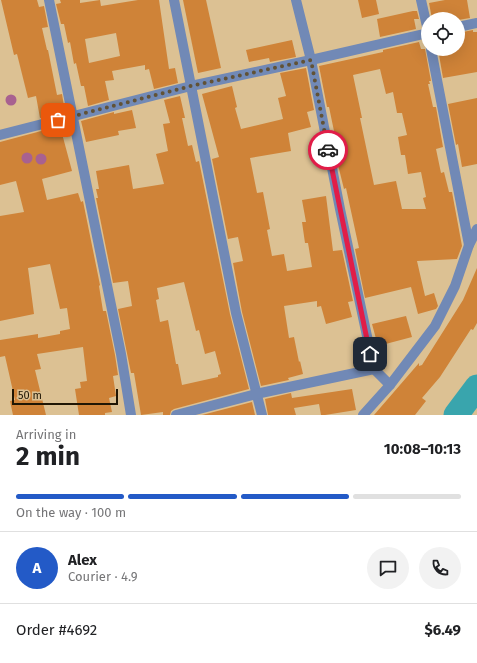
<!DOCTYPE html>
<meta charset="utf-8">
<style>
body{margin:0;font-family:"Fira Sans",sans-serif;background:#f2f2f2;color:#202124;height:100vh;display:flex;flex-direction:column;font-size:15px;white-space:nowrap}
*{box-sizing:border-box;margin:0}
p{font-size:13px;color:#757577}
.icon{flex:none;width:22px;height:22px;fill:none;stroke:currentColor;stroke-width:2;stroke-linecap:round;stroke-linejoin:round}
.map{position:relative;height:415px;overflow:hidden}
.panel{display:flex;flex-direction:column;background:#fff;flex:1}
.panel>*{flex:none}
.fabs{position:absolute;left:421px;top:12px;display:grid;gap:8px}
.fabs a{display:grid;place-items:center;width:44px;height:44px;border-radius:50%;background:#fff;box-shadow:0 4px 16px #0002;font-size:20px}
.scale{position:absolute;left:12px;bottom:10px;width:106px;box-sizing:border-box;padding-left:4px;border:2px solid #1f1604;border-top:0;font-size:11px;line-height:14px;white-space:nowrap;color:#1f1604;-webkit-text-stroke:3px #dcc193;paint-order:stroke}
.pin{position:absolute;display:grid;place-items:center;width:34px;height:34px;color:#fff;margin:-17px;border-radius:8px;box-shadow:0 2px 6px #0006}
.courier{position:absolute;display:grid;place-items:center;width:40px;height:40px;margin:-20px;border:3px solid #e11d48;border-radius:50%;background:#fff;color:#222;box-shadow:0 1px 5px #0007}
.overview em{font-style:normal;font-weight:700}
.overview div{display:flex;flex-direction:column-reverse}
.overview{display:flex;align-items:center;justify-content:space-between;height:68px;padding:0 16px}
h1{font-size:26px;font-weight:700;line-height:30px}
.bar{display:grid;grid-template-columns:repeat(4,1fr);gap:6px 4px;align-content:center;height:48px;padding:0 16px}
.bar i{height:5px;border-radius:3px;background:#e0e0e0}
.bar .current{background:#235ac7}
.bar p{grid-column:span 4}
.line{display:flex;align-items:center;gap:10px;padding:0 16px;border-top:1px solid #e0e0e0}
.line div{flex:1}
.round{display:grid;place-items:center;flex:none;width:42px;height:42px;border-radius:21px;background:#f2f2f2}
.map>svg:first-child{display:block}
.lines{fill:none;stroke-linecap:round;stroke-linejoin:round}
.river{stroke:#39a5ad;stroke-width:25}
.building{fill:#cf8338;fill-rule:evenodd}
.minor{stroke:#7189b6;stroke-width:10}
.tree{fill:#a86190}
.done{stroke:#615236;stroke-width:4;stroke-dasharray:0 7.2}
.route{stroke:#e11d48;stroke-width:5}
</style>
<div class="map">
<svg width="477" height="415" viewBox="0 0 477 415">
<rect width="100%" height="100%" fill="#dcc193"/>
<g class="lines">
<polyline class="river" points="456,415 477,387"/>
</g>
<g class="building">
<polygon points="1,0 37,0 39,7 44,6 48,27 42,28 47,50 48,50 57,95 62,94 65,112 40,118 36,96 28,98 17,54 14,55"/>
<path d="M 60,0 L 80,0 L 80,3 L 100,0 L 101,6 L 138,0 L 159,0 L 169,69 L 175,68 L 178,83 L 154,89 L 149,69 L 145,70 L 145,65 L 112,71 L 114,80 L 105,81 L 109,100 L 88,106 L 84,86 L 81,86 L 76,63 L 74,64 L 70,42 L 68,43 L 64,24 L 61,24 L 56,4 L 61,3 ZM 116,33 L 120,56 L 89,63 L 85,39 Z"/>
<polygon points="183,0 206,0 221,68 198,73"/>
<polygon points="358,0 376,0 379,14 362,18"/>
<polygon points="445,0 467,0 470,18 458,20 458,19 432,19 429,3"/>
<polygon points="413,11 417,11 419,19 414,19 416,29 380,37 377,19"/>
<polygon points="473,30 473,32 477,32 477,72 443,78 438,49 458,49 458,33"/>
<polygon points="292,40 296,57 270,62 269,58 249,62 246,50"/>
<path d="M 419,42 L 421,49 L 425,49 L 431,81 L 429,81 L 430,84 L 428,84 L 433,107 L 436,107 L 443,147 L 436,149 L 441,173 L 444,172 L 449,192 L 452,192 L 462,246 L 457,259 L 417,261 L 425,296 L 434,293 L 438,306 L 436,309 L 418,314 L 411,287 L 365,298 L 355,249 L 359,248 L 346,188 L 344,189 L 338,165 L 332,132 L 334,131 L 329,107 L 327,107 L 319,66 L 383,52 L 383,50 ZM 380,69 L 386,94 L 393,92 L 397,113 L 402,113 L 407,135 L 398,137 L 401,155 L 405,155 L 408,174 L 421,172 L 426,197 L 423,198 L 426,209 L 402,209 L 396,181 L 374,185 L 360,118 L 362,118 L 353,75 Z"/>
<polygon points="306,68 314,110 307,112 311,127 288,133 291,151 250,158 257,193 263,192 270,229 267,230 272,256 284,254 287,271 312,267 308,243 305,243 302,222 306,222 302,200 326,196 333,251 342,250 353,301 348,302 352,317 326,324 321,306 317,307 317,301 284,306 289,338 294,337 299,362 300,361 303,374 288,378 289,380 261,386 242,312 233,263 243,261 238,237 228,239 212,159 219,157 202,94 232,86 237,107 235,108 241,129 283,119 278,98 286,96 280,73"/>
<path d="M 180,96 L 185,118 L 182,118 L 188,146 L 192,145 L 196,162 L 199,161 L 230,314 L 249,389 L 174,409 L 171,411 L 170,415 L 163,415 L 163,412 L 141,415 L 134,373 L 131,373 L 118,309 L 132,306 L 128,281 L 113,283 L 96,198 L 98,198 L 96,189 L 99,189 L 96,171 L 129,165 L 133,189 L 164,184 L 156,154 L 168,151 L 163,124 L 170,123 L 164,100 ZM 184,282 L 196,331 L 199,330 L 205,354 L 215,351 L 221,374 L 218,375 L 218,377 L 182,385 L 178,364 L 176,364 L 168,320 L 160,322 L 156,300 L 159,299 L 157,288 Z"/>
<polygon points="477,98 477,164 462,167 458,144 456,145 448,104"/>
<polygon points="132,110 136,128 118,131 119,135 86,142 81,121 114,112 114,114"/>
<polygon points="60,126 72,171 42,179 47,200 78,193 81,202 83,201 100,285 99,286 103,311 106,311 115,355 118,375 113,376 116,396 109,398 112,412 105,413 105,415 79,415 75,389 81,388 80,382 87,381 83,347 37,354 41,369 35,370 46,415 13,415 10,401 15,400 5,356 0,357 0,340 38,334 38,338 60,334 60,331 70,329 67,308 60,309 50,264 28,268 34,314 0,321 0,216 24,212 16,181 0,185 0,142"/>
<polygon points="477,268 477,323 473,330 471,329 440,377 422,398 426,401 415,415 374,415 419,363 419,366 422,365 463,300"/>
<polygon points="406,316 412,337 378,346 372,324"/>
<polygon points="352,389 356,410 325,415 321,415 319,404 294,408 296,415 268,415 265,399 291,393 292,398"/>
<polygon points="252,402 255,415 202,415"/>
</g>
<g class="lines">
<g class="minor">
<polyline points="49,0 121,354 131,415"/>
<polyline points="174,0 236,313 262,415"/>
<polyline points="296,0 311,60 340,209 374,369 390,385"/>
<polyline points="421,0 428,31"/>
<polyline points="458,27 477,23"/>
<polyline points="431,49 469,245"/>
<polyline points="0,135 191,86 311,60 428,33"/>
<polyline points="176,415 256,394 374,369"/>
<polyline points="363,415 390,385 435,326 455,286 469,245 477,229"/>
</g>
</g>
<g class="tree">
<circle cx="11" cy="100" r="5.5"/>
<circle cx="27" cy="158" r="5.5"/>
<circle cx="41" cy="159" r="5.5"/>
</g>
<g class="lines">
<polyline class="done" points="58,120 191,86 311,60 328,150"/>
<polyline class="route" points="328,150 370,354"/>
</g>
</svg>
<div class="fabs">
<a><svg class="icon" aria-label="locate" viewBox="0 0 24 24"><circle cx="12" cy="12" r="6"/><path d="M12 2v4M12 18v4M2 12h4M18 12h4"/></svg></a>
</div>
<div class="scale">50 m</div>
<div class="pin" style="left:58px;top:120px;background:#ea580c"><svg class="icon" aria-label="bag" viewBox="0 0 24 24"><path d="M5 8h14l-1 12H6zM9 8a3 3 0 0 1 6 0"/></svg></div>
<div class="pin" style="left:370px;top:354px;background:#1f2937"><svg class="icon" aria-label="home" viewBox="0 0 24 24"><path d="M3 11l9-7 9 7M6 9v11h12V9"/></svg></div>
<div class="courier" style="left:328px;top:150px"><svg class="icon" aria-label="car" viewBox="0 0 24 24"><path d="M5 17H2v-5l4-1 3-4h7l3 4 3 1v5h-3M9 17h6M6 11h13"/><circle cx="7" cy="17" r="2"/><circle cx="17" cy="17" r="2"/></svg></div>
</div>
<section class="panel">
<div class="overview"><div><h1>2 min</h1><p>Arriving in</p></div><em>10:08–10:13</em></div>
<div class="bar"><i class="current"></i><i class="current"></i><i class="current"></i><i></i><p>On the way · 100 m</p></div>
<div class="line" style="height:72px"><b class="round" style="background:#235ac7;color:#fff">A</b><div><b>Alex</b><p>Courier · 4.9</p></div><a class="round"><svg class="icon" aria-label="chat" viewBox="0 0 24 24"><path d="M4 5h16v11H9l-5 4z"/></svg></a><a class="round"><svg class="icon" aria-label="phone" viewBox="0 0 24 24"><path d="M5 4h4l2 5-3 2q2 4 5 5l2-3 5 2v4C11 20 4 13 5 4z"/></svg></a></div>
<div class="line" style="height:52px"><div>Order #4692</div><b>$6.49</b></div>
</section>
